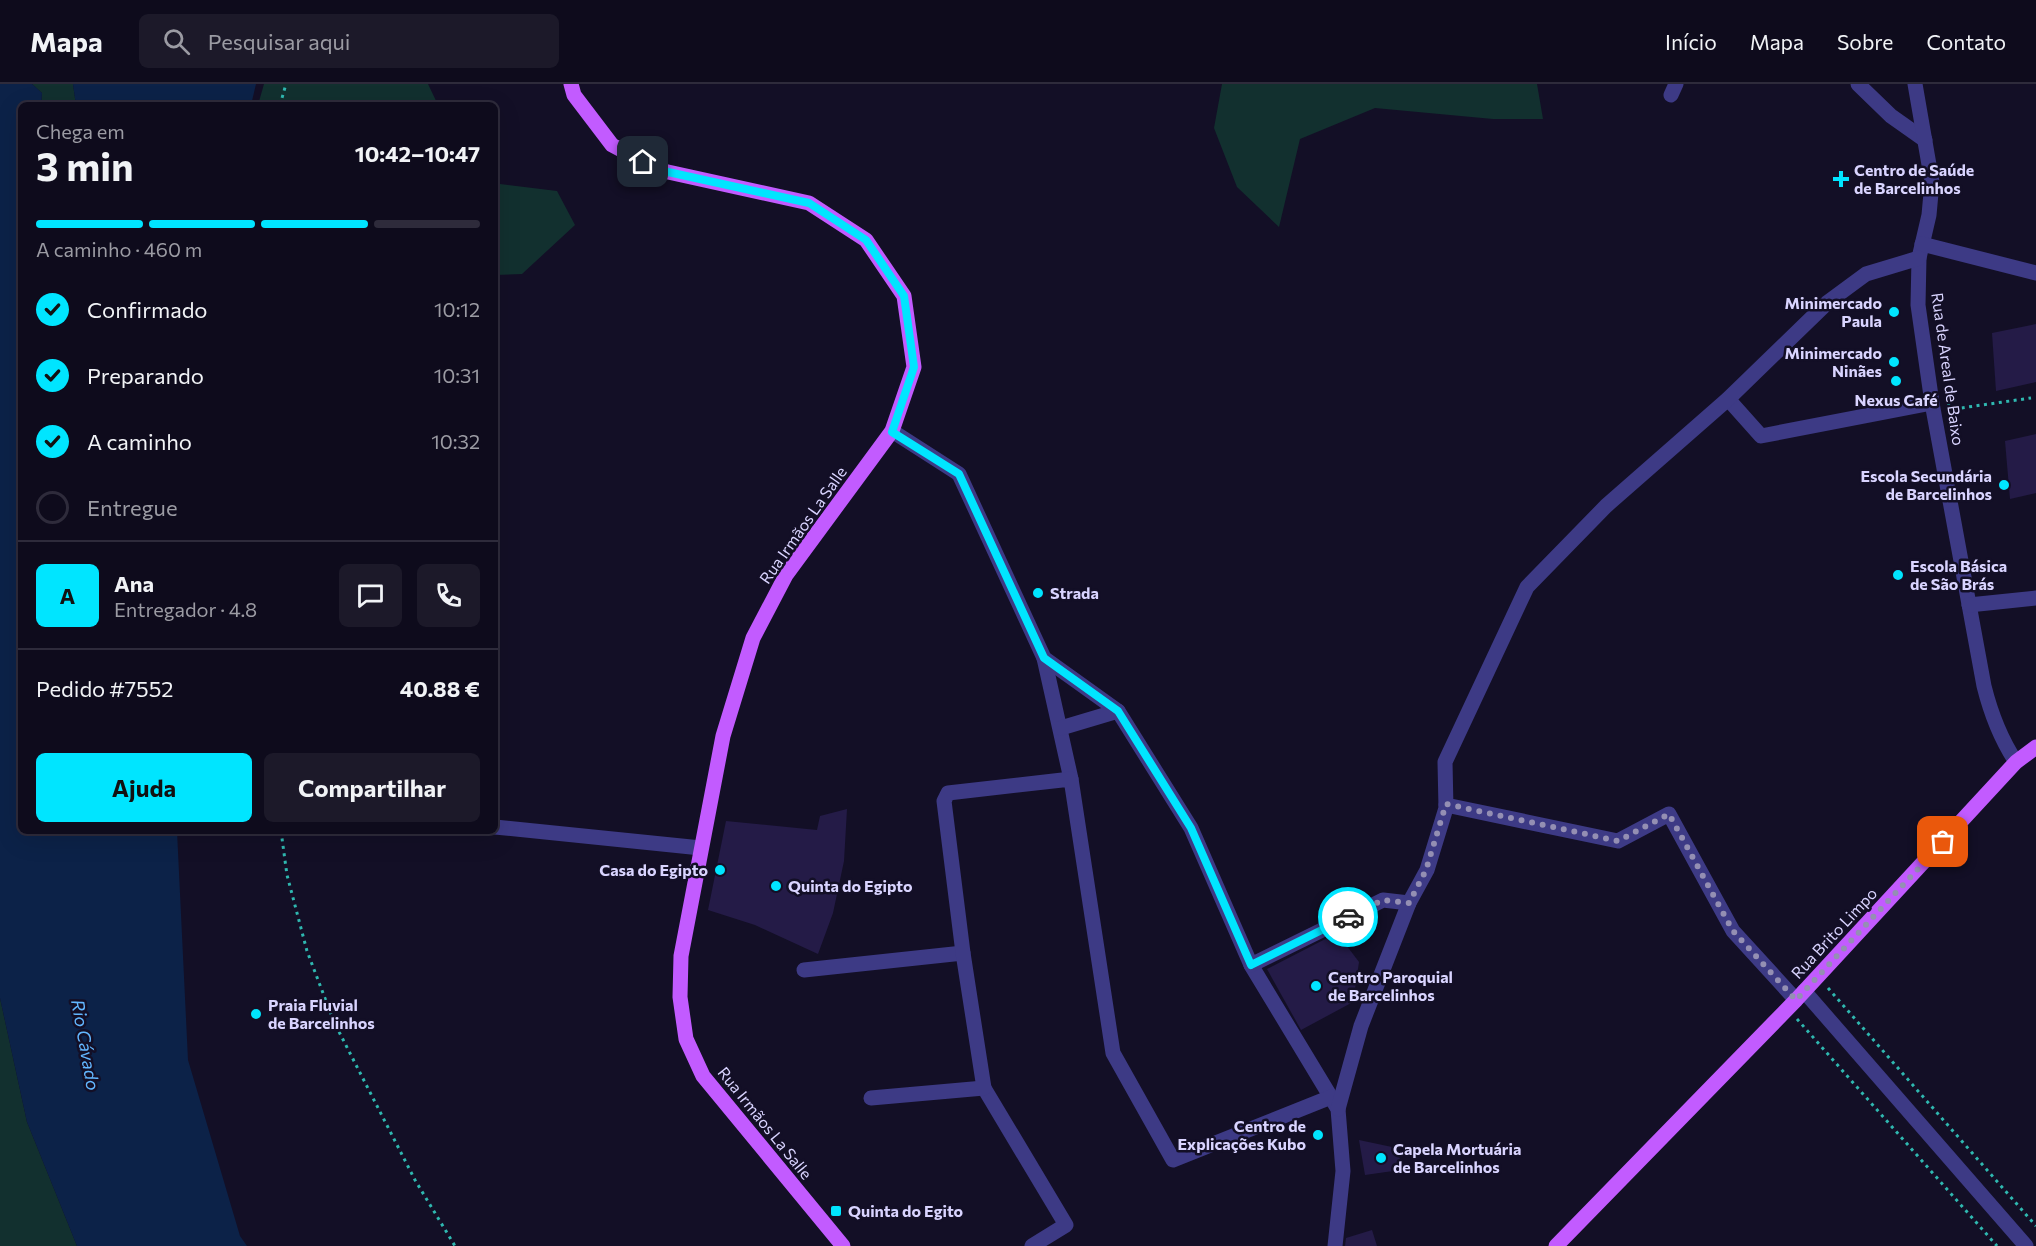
<!DOCTYPE html>
<html lang="pt">
<meta charset="utf-8">
<style>
body{margin:0;font-family:Commissioner,sans-serif;background:#1c1929;color:#f1f3f6;height:100vh;display:flex;flex-direction:column;font-size:22px;white-space:nowrap}
*{box-sizing:border-box;margin:0}
p{font-size:20px;color:#9b9ba3}
.icon{flex:none;width:33px;height:33px;fill:none;stroke:currentColor;stroke-width:2;stroke-linecap:round;stroke-linejoin:round}
.map{position:relative;flex:1;overflow:hidden}
.details{position:absolute;left:18px;top:18px;width:480px;height:732px;display:flex;flex-direction:column;background:#0e0b1c;border-radius:9px;box-shadow:0 6px 24px #0002,0 0 0 2px #2e2b3b}
.details>*{flex:none}
.pin{position:absolute;display:grid;place-items:center;width:51px;height:51px;color:#fff;margin:-26px;border-radius:12px;box-shadow:0 3px 9px #0006}
.courier{position:absolute;display:grid;place-items:center;width:60px;height:60px;margin:-30px;border:4px solid #00e5ff;border-radius:50%;background:#fff;color:#222;box-shadow:0 2px 8px #0007}
.summary em{font-style:normal;font-weight:700}
.summary div{display:flex;flex-direction:column-reverse}
.summary{display:flex;align-items:center;justify-content:space-between;height:102px;padding:0 18px}
h1{font-size:39px;font-weight:700;line-height:45px}
.bar{display:grid;grid-template-columns:repeat(4,1fr);gap:9px 6px;align-content:center;height:72px;padding:0 18px}
.bar i{height:8px;border-radius:4px;background:#2e2b3b}
.bar .selected{background:#00e5ff}
.bar p{grid-column:span 4}
.line{display:flex;align-items:center;gap:15px;padding:0 18px;border-top:2px solid #2e2b3b}
.line div{flex:1}
.round{display:grid;place-items:center;flex:none;width:63px;height:63px;border-radius:9px;background:#1c1929}
ol{padding:0 18px;list-style:none}
li{display:flex;align-items:center;gap:18px;height:66px}
li p{margin-inline-start:auto}
li .icon{padding:6px;border-radius:50%;background:#00e5ff;color:#111;stroke-width:4}
li:last-child{color:#9b9ba3}
li i{width:33px;height:33px;border:3px solid #2e2b3b;border-radius:50%}
.button{display:flex;gap:12px;margin-top:auto;padding:12px 18px}
.button a{flex:1;height:69px;border-radius:9px;background:#00e5ff;color:#111;font-size:24px;font-weight:700;line-height:69px;text-align:center}
.button a+a{background:#1c1929;color:#f1f3f6}
header{display:flex;align-items:center;gap:36px;box-sizing:border-box;height:84px;padding:0 30px;background:#0e0b1c;border-bottom:2px solid #2e2b3b}
header strong{font-size:28px}
nav{display:flex;gap:33px;margin-inline-start:auto;font-size:21px}
.search{width:420px;height:54px;background:#1c1929;display:flex;align-items:center;gap:15px;box-sizing:border-box;padding:0 21px;border-radius:9px;color:#9b9ba3;font-size:22px}
.map>svg:first-child{display:block}
.green{fill:#12302f}
.water{fill:#0c2248}
.building{fill:#241b47}
.lines{fill:none;stroke-linecap:round;stroke-linejoin:round}
.path{stroke:#2fb8b0;stroke-width:3;stroke-dasharray:3 4.5;stroke-linecap:butt}
.minor{stroke:#3d3a85;stroke-width:15}
.major{stroke:#c25bff;stroke-width:15}
.done{stroke:#948fb3;stroke-width:6;stroke-dasharray:0 10.8}
.route{stroke:#00e5ff;stroke-width:8}
.poi-dot{fill:#00e5ff;stroke:#130f26;stroke-width:2}
.labels{text-anchor:middle;stroke-width:5;stroke-linejoin:round;paint-order:stroke}
.poi-label{font-size:16px;font-weight:bold;fill:#d9d4ff;stroke:#130f26;text-anchor:start}
.street-label{font-size:16px;fill:#d9d4ff;stroke:#130f26}
.water-label{font-size:18px;font-style:italic;fill:#62b6ff;stroke:#130f26}
</style>
<header>
<strong>Mapa</strong>
<div class="search"><svg class="icon" aria-label="search" viewBox="0 0 24 24"><circle cx="10" cy="10" r="6"/><path d="M15 15l6 6"/></svg>Pesquisar aqui</div>
<nav><a>Início</a><a>Mapa</a><a>Sobre</a><a>Contato</a></nav>
</header>
<div class="map">
<svg width="2036" height="1162" viewBox="0 0 2036 1162">
<rect width="100%" height="100%" fill="#130f26"/>
<g class="green">
<polygon points="32,0 73,0 76,21 41,21 42,9"/>
<polygon points="264,0 428,0 438,21 258,21"/>
<polygon points="1222,0 1537,0 1543,35 1493,35 1375,24 1300,55 1279,143 1237,103 1214,44"/>
<polygon points="495,96 500,100 557,107 575,141 522,190 495,191"/>
<polygon points="0,914 27,1038 77,1162 0,1162"/>
</g>
<g class="water">
<polygon points="0,0 32,0 42,9 41,21 21,21 21,747 177,747 188,976 240,1152 247,1162 77,1162 27,1038 0,914"/>
<polygon points="73,0 256,0 251,21 76,21"/>
</g>
<g class="building">
<polygon points="2036,240 2036,298 1996,307 1992,249"/>
<polygon points="2036,350 2036,409 2010,415 2005,357"/>
<polygon points="847,725 844,777 833,829 818,870 755,841 708,826 726,737 817,746 820,732"/>
<polygon points="1337,849 1359,878 1353,918 1301,946 1267,885"/>
<polygon points="1359,1056 1392,1063 1407,1085 1365,1091"/>
<polygon points="1372,1146 1377,1162 1345,1162 1346,1154"/>
</g>
<g class="lines">
<g class="path">
<polyline points="280,21 286,0"/>
<polyline points="1947,321 1961,324 2031,314"/>
<polyline points="281,747 287,791 307,867 334,938 415,1096 455,1162"/>
<polyline points="1828,904 2036,1142"/>
<polyline points="1797,935 1997,1162"/>
</g>
<g class="minor">
<polyline points="1858,0 1891,32 1925,56"/>
<path d="M 1915,0 L 1932,98 L 1929,131 L 1919,174 L 1918,221 L 1932,319 L 1984,602 C 1991,630 2000,654 2016,678"/>
<polyline points="1671,11 1676,0"/>
<polyline points="1922,160 2036,189"/>
<polyline points="1728,315 1761,352 1932,319"/>
<polyline points="892,347 959,390 1044,574 1118,627 1191,744 1251,881 1338,1025 1343,1087 1335,1162"/>
<polyline points="1969,521 2036,514"/>
<polyline points="1044,574 1071,695"/>
<polyline points="1061,644 1118,627"/>
<polyline points="1446,721 1618,757 1669,730 1733,847 1796,916"/>
<polyline points="495,743 701,764"/>
<polyline points="1251,881 1383,816 1409,819"/>
<polyline points="804,886 963,869"/>
<polyline points="1804,907 2026,1162"/>
<polyline points="984,1004 1066,1141 1032,1162"/>
<polyline points="871,1014 984,1004 963,869 944,717 948,709 1071,695 1113,969 1173,1076 1331,1013"/>
<polyline points="1338,1025 1361,942 1409,819 1427,786 1446,724 1445,678 1527,503 1606,422 1728,315 1828,218 1866,190 1919,174"/>
</g>
<g class="major">
<polyline points="571,0 574,11 612,61 659,86 809,119 866,156 904,212 914,283 892,347 786,491 753,554 723,652 681,872 680,913 686,955 703,992 843,1162"/>
<polyline points="1556,1162 1796,916 2016,678 2036,663"/>
</g>
</g>
<g class="lines">
<polyline class="done" points="1348,833 1383,816 1409,819 1426,786 1446,720 1618,757 1669,730 1733,847 1796,916 1943,758"/>
<polyline class="route" points="643,78 659,86 809,119 866,156 904,212 914,283 892,348 959,390 1044,574 1118,627 1191,744 1251,881 1348,833"/>
</g>
<g class="poi-dot">
<path d="M1838 86h6v6h6v6h-6v6h-6v-6h-6v-6h6z"/>
<circle cx="1894" cy="228" r="6"/>
<circle cx="1894" cy="278" r="6"/>
<circle cx="1896" cy="297" r="6"/>
<circle cx="2004" cy="401" r="6"/>
<circle cx="1898" cy="491" r="6"/>
<circle cx="1038" cy="509" r="6"/>
<circle cx="720" cy="786" r="6"/>
<circle cx="776" cy="802" r="6"/>
<circle cx="1316" cy="902" r="6"/>
<circle cx="256" cy="930" r="6"/>
<circle cx="1318" cy="1051" r="6"/>
<circle cx="1381" cy="1074" r="6"/>
<rect x="830" y="1121" width="12" height="12" rx="3"/>
</g>
<g class="labels">
<g class="poi-label">
<text x="1854" y="92">Centro de Saúde<tspan x="1854" dy="18">de Barcelinhos</tspan></text>
<text x="1882" y="225" text-anchor="end">Minimercado<tspan x="1882" dy="18">Paula</tspan></text>
<text x="1882" y="275" text-anchor="end">Minimercado<tspan x="1882" dy="18">Ninães</tspan></text>
<text x="1896" y="322" text-anchor="middle">Nexus Café</text>
<text x="1992" y="398" text-anchor="end">Escola Secundária<tspan x="1992" dy="18">de Barcelinhos</tspan></text>
<text x="1910" y="488">Escola Básica<tspan x="1910" dy="18">de São Brás</tspan></text>
<text x="1050" y="515">Strada</text>
<text x="708" y="792" text-anchor="end">Casa do Egipto</text>
<text x="788" y="808">Quinta do Egipto</text>
<text x="1328" y="899">Centro Paroquial<tspan x="1328" dy="18">de Barcelinhos</tspan></text>
<text x="268" y="927">Praia Fluvial<tspan x="268" dy="18">de Barcelinhos</tspan></text>
<text x="1306" y="1048" text-anchor="end">Centro de<tspan x="1306" dy="18">Explicações Kubo</tspan></text>
<text x="1393" y="1071">Capela Mortuária<tspan x="1393" dy="18">de Barcelinhos</tspan></text>
<text x="848" y="1133">Quinta do Egito</text>
</g>
<g class="street-label">
<text transform="translate(1948 285) rotate(82)" y="6">Rua de Areal de Baixo</text>
<text transform="translate(803 441) rotate(-55)" y="6">Rua Irmãos La Salle</text>
<text transform="translate(1834 849) rotate(-47)" y="6">Rua Brito Limpo</text>
<text transform="translate(765 1039) rotate(51)" y="6">Rua Irmãos La Salle</text>
</g>
<g class="water-label">
<text transform="translate(85 961) rotate(80)" y="6">Rio Cávado</text>
</g>
</g>
</svg>
<div class="pin" style="left:1943px;top:758px;background:#ea580c"><svg class="icon" aria-label="bag" viewBox="0 0 24 24"><path d="M5 8h14l-1 12H6zM9 8a3 3 0 0 1 6 0"/></svg></div>
<div class="pin" style="left:643px;top:78px;background:#1f2937"><svg class="icon" aria-label="home" viewBox="0 0 24 24"><path d="M3 11l9-7 9 7M6 9v11h12V9"/></svg></div>
<div class="courier" style="left:1348px;top:833px"><svg class="icon" aria-label="car" viewBox="0 0 24 24"><path d="M5 17H2v-5l4-1 3-4h7l3 4 3 1v5h-3M9 17h6M6 11h13"/><circle cx="7" cy="17" r="2"/><circle cx="17" cy="17" r="2"/></svg></div>
<section class="details">
<div class="summary"><div><h1>3 min</h1><p>Chega em</p></div><em>10:42–10:47</em></div>
<div class="bar"><i class="selected"></i><i class="selected"></i><i class="selected"></i><i></i><p>A caminho · 460 m</p></div>
<ol>
<li><svg class="icon" aria-label="check" viewBox="0 0 24 24"><path d="M5 12l5 5 9-10"/></svg>Confirmado<p>10:12</p></li>
<li><svg class="icon" aria-label="check" viewBox="0 0 24 24"><path d="M5 12l5 5 9-10"/></svg>Preparando<p>10:31</p></li>
<li><svg class="icon" aria-label="check" viewBox="0 0 24 24"><path d="M5 12l5 5 9-10"/></svg>A caminho<p>10:32</p></li>
<li><i></i>Entregue</li>
</ol>
<div class="line" style="height:108px"><b class="round" style="background:#00e5ff;color:#111">A</b><div><b>Ana</b><p>Entregador · 4.8</p></div><a class="round"><svg class="icon" aria-label="chat" viewBox="0 0 24 24"><path d="M4 5h16v11H9l-5 4z"/></svg></a><a class="round"><svg class="icon" aria-label="phone" viewBox="0 0 24 24"><path d="M5 4h4l2 5-3 2q2 4 5 5l2-3 5 2v4C11 20 4 13 5 4z"/></svg></a></div>
<div class="line" style="height:78px"><div>Pedido #7552</div><b>40.88 €</b></div>
<div class="button"><a>Ajuda</a><a>Compartilhar</a></div>
</section>
</div>
